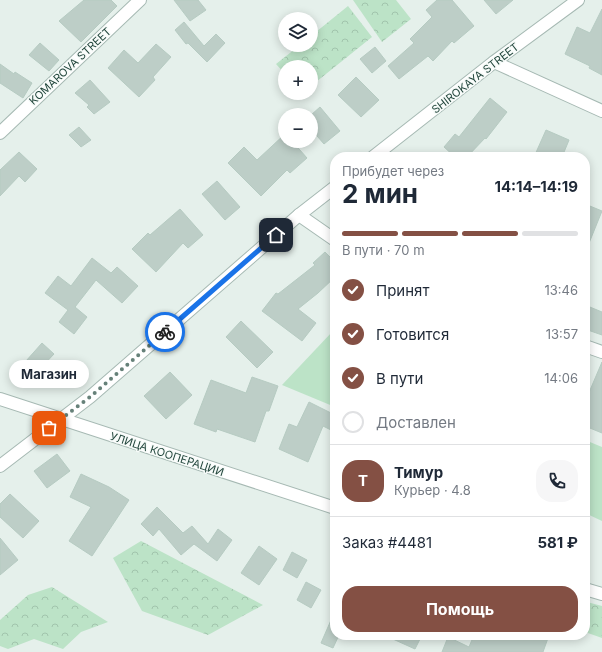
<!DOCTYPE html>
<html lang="ru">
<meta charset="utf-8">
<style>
body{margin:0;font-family:Inter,sans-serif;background:#f6f6f7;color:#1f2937;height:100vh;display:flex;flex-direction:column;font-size:15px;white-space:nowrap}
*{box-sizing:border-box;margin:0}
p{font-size:13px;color:#747a83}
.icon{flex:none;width:22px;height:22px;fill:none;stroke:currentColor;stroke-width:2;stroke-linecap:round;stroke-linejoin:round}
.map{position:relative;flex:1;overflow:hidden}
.side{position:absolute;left:330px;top:152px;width:260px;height:488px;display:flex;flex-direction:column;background:#fff;border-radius:16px;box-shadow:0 2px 10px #0003}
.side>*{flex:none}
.buttons{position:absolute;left:278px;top:12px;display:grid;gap:8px}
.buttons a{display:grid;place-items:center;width:40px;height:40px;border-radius:50%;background:#fff;box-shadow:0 2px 10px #0003;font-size:20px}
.pin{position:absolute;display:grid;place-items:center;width:34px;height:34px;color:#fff;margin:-17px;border-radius:8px;box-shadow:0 2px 6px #0006}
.courier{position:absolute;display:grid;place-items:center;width:40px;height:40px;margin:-20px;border:3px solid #1a73e8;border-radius:50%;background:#fff;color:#222;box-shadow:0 1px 5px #0007}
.bubble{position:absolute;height:28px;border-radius:14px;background:#fff;box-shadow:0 2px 10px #0003;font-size:13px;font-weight:700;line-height:28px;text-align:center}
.summary em{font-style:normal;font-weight:700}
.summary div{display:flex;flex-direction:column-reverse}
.summary{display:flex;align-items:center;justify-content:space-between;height:68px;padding:0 12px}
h1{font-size:26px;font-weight:700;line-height:30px}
.bar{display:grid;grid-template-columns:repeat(4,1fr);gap:6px 4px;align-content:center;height:48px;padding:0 12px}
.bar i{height:5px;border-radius:3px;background:#e0e1e3}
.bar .current{background:#845044}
.bar p{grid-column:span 4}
.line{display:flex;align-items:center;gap:10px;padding:0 12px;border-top:1px solid #e0e1e3}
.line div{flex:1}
.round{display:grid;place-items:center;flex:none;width:42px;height:42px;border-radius:16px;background:#f6f6f7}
ol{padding:0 12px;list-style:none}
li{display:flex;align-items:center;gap:12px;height:44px}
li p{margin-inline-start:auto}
li .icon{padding:4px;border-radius:50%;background:#845044;color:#fff;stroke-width:4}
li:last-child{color:#747a83}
li i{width:22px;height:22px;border:2px solid #e0e1e3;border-radius:50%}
.button{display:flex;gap:8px;margin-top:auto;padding:8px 12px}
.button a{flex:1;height:46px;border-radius:16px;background:#845044;color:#fff;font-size:16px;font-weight:700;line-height:46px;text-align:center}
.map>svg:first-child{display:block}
.forest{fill:url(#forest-crowns)}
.garden{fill:#bce3c7}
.building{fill:#bdcec7;stroke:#b6cbc2}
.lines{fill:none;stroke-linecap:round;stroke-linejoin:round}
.street-casing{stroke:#a6b9b3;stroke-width:14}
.street{stroke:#fff;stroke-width:12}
.done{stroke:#668179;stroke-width:4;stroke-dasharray:0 7.2}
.route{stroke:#1a73e8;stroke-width:5}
.labels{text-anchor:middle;stroke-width:3;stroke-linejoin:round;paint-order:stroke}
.street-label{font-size:11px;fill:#21453b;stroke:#f7fbf9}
</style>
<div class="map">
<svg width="602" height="652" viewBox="0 0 602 652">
<defs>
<pattern id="forest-crowns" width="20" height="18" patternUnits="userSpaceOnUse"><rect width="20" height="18" fill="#bce3c7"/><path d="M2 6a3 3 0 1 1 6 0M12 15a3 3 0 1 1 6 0" fill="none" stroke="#a1c4ac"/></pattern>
</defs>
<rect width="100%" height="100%" fill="#e5f0eb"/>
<g class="forest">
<polygon points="353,0 396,0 411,19 382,42"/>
<polygon points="348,6 372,37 311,86 311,67 285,67 285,74 276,64 300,45 311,45 311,36"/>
<polygon points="141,541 263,605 208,635 142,611 113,558"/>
<polygon points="52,587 108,622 81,632 63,649 34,639 8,649 0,646 0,620 28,595"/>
<polygon points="587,602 602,606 602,638 585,632 585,614"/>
</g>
<g class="garden">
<polygon points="332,332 335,333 335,407 282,385"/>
<polygon points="585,440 602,447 602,521 585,513"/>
</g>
<g class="building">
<polygon points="84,0 111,0 117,6 81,42 59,21"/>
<polygon points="174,0 198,0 206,10 190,21"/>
<polygon points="437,0 452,0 474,26 454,43 452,41 433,61 428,56 399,79 388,66 414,43 410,39 432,17 426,10"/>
<polygon points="484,0 513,0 496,14"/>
<polygon points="602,9 602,75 589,68 590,66 565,54 577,27 590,33"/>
<polygon points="184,22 204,46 216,34 225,43 207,62 188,43 186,44 175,30"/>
<polygon points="40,43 59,60 49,71 29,55"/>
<polygon points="156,44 171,57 153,77 155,80 139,97 108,68 124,50 138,63"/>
<polygon points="375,47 386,61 372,73 360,59"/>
<polygon points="0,64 14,74 15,72 32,83 23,98 0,83"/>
<polygon points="356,77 379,100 361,117 338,95"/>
<polygon points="90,80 110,102 94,114 87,107 89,105 75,93"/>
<polygon points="490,98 507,112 486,139 485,138 467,157 455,157 444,147 455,134 459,137"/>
<polygon points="320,107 340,131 324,144 311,129 311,115"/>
<polygon points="79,127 91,140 81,147 69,135"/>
<polygon points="546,130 569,140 562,157 534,157"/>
<polygon points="285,134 285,141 292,141 307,158 290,173 287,170 261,196 228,163 244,147 257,160"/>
<polygon points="19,152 37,169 25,182 19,176 0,196 0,170"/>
<polygon points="217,181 240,207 225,220 202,194"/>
<polygon points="585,204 602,211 585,253"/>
<polygon points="180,209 203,235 188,248 183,243 156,272 132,249 148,233 150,235"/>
<polygon points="325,252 335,262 335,277 318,293 298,309 316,323 302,341 262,311 276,293 278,294 315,265 313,263"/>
<polygon points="92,258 111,273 117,267 138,286 122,303 96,280 75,307 87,317 74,334 59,322 68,310 45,293 58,276 71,286"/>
<polygon points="585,305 602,312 602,335 585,329"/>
<polygon points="241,321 273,352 257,368 226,337"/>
<polygon points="42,343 54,354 37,372 26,361"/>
<polygon points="602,362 602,433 585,426 585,402"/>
<polygon points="170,372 192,395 166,419 144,396"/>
<polygon points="252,377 278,386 269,411 266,411 255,442 217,429 216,432 194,424 211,380 246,393"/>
<polygon points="309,402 335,415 335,432 323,426 308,462 279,449 289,424 297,427"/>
<polygon points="57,454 70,471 47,488 34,471"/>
<polygon points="81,474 109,487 129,500 92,556 69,541 91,507 70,497"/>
<polygon points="10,494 39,521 23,538 0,517 0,504"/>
<polygon points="157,507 183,533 192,526 208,544 218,529 232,540 217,561 194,544 181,555 159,529 153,536 141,524"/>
<polygon points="0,538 18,560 0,575"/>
<polygon points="259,546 277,559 259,585 241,573"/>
<polygon points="292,552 307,560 297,578 283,570"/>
<polygon points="306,582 321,590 311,608 297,600"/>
<polygon points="335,611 335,635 339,635 333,648 321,643"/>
<polygon points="384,635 422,635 415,649"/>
<polygon points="474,635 540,635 548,638 543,652 442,652 448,637 469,647"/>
</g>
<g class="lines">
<defs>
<g id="street">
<polyline points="494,62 602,111"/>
<polyline points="0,133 140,0"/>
<polyline points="373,157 494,62 578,0"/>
<polyline points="299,215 335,240"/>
<polyline points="585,346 602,352"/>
<polyline points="0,399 335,508"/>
<polyline points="0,466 90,397 299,215 335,187"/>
<polyline points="585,589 602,594"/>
</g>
</defs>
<use href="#street" class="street-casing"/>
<use href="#street" class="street"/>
</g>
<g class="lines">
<polyline class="done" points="49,428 90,397 165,332"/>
<polyline class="route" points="165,332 276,235"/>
</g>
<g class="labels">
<g class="street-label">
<text transform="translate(70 66) rotate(-43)" y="4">KOMAROVA STREET</text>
<text transform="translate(475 78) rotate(-38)" y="4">SHIROKAYA STREET</text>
<text transform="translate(167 454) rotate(18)" y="4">УЛИЦА КООПЕРАЦИИ</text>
</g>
</g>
</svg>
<div class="buttons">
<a><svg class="icon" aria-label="layers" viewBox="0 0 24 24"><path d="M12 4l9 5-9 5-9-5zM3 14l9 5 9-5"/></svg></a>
<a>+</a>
<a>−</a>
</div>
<div class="pin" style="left:49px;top:428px;background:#ea580c"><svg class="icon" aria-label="bag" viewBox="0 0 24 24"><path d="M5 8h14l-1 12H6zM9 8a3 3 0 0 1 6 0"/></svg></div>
<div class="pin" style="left:276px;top:235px;background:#1f2937"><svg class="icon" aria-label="home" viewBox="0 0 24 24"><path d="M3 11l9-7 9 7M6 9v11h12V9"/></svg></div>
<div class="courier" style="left:165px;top:332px"><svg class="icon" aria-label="bike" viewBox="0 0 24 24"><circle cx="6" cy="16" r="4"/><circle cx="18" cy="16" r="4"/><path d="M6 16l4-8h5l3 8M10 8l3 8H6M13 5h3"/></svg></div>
<div class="bubble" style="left:9px;top:360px;width:80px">Магазин</div>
<section class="side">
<div class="summary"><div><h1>2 мин</h1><p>Прибудет через</p></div><em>14:14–14:19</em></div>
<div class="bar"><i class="current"></i><i class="current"></i><i class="current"></i><i></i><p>В пути · 70 m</p></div>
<ol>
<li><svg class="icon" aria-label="check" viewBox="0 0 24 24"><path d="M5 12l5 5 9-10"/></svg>Принят<p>13:46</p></li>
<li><svg class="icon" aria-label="check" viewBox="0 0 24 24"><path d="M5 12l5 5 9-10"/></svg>Готовится<p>13:57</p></li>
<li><svg class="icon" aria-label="check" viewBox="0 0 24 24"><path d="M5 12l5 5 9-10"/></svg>В пути<p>14:06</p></li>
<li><i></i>Доставлен</li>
</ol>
<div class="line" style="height:72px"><b class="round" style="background:#845044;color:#fff">Т</b><div><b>Тимур</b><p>Курьер · 4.8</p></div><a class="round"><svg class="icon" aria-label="phone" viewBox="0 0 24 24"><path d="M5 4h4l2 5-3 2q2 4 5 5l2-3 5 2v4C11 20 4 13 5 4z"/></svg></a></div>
<div class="line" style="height:52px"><div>Заказ #4481</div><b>581 ₽</b></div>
<div class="button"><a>Помощь</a></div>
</section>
</div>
